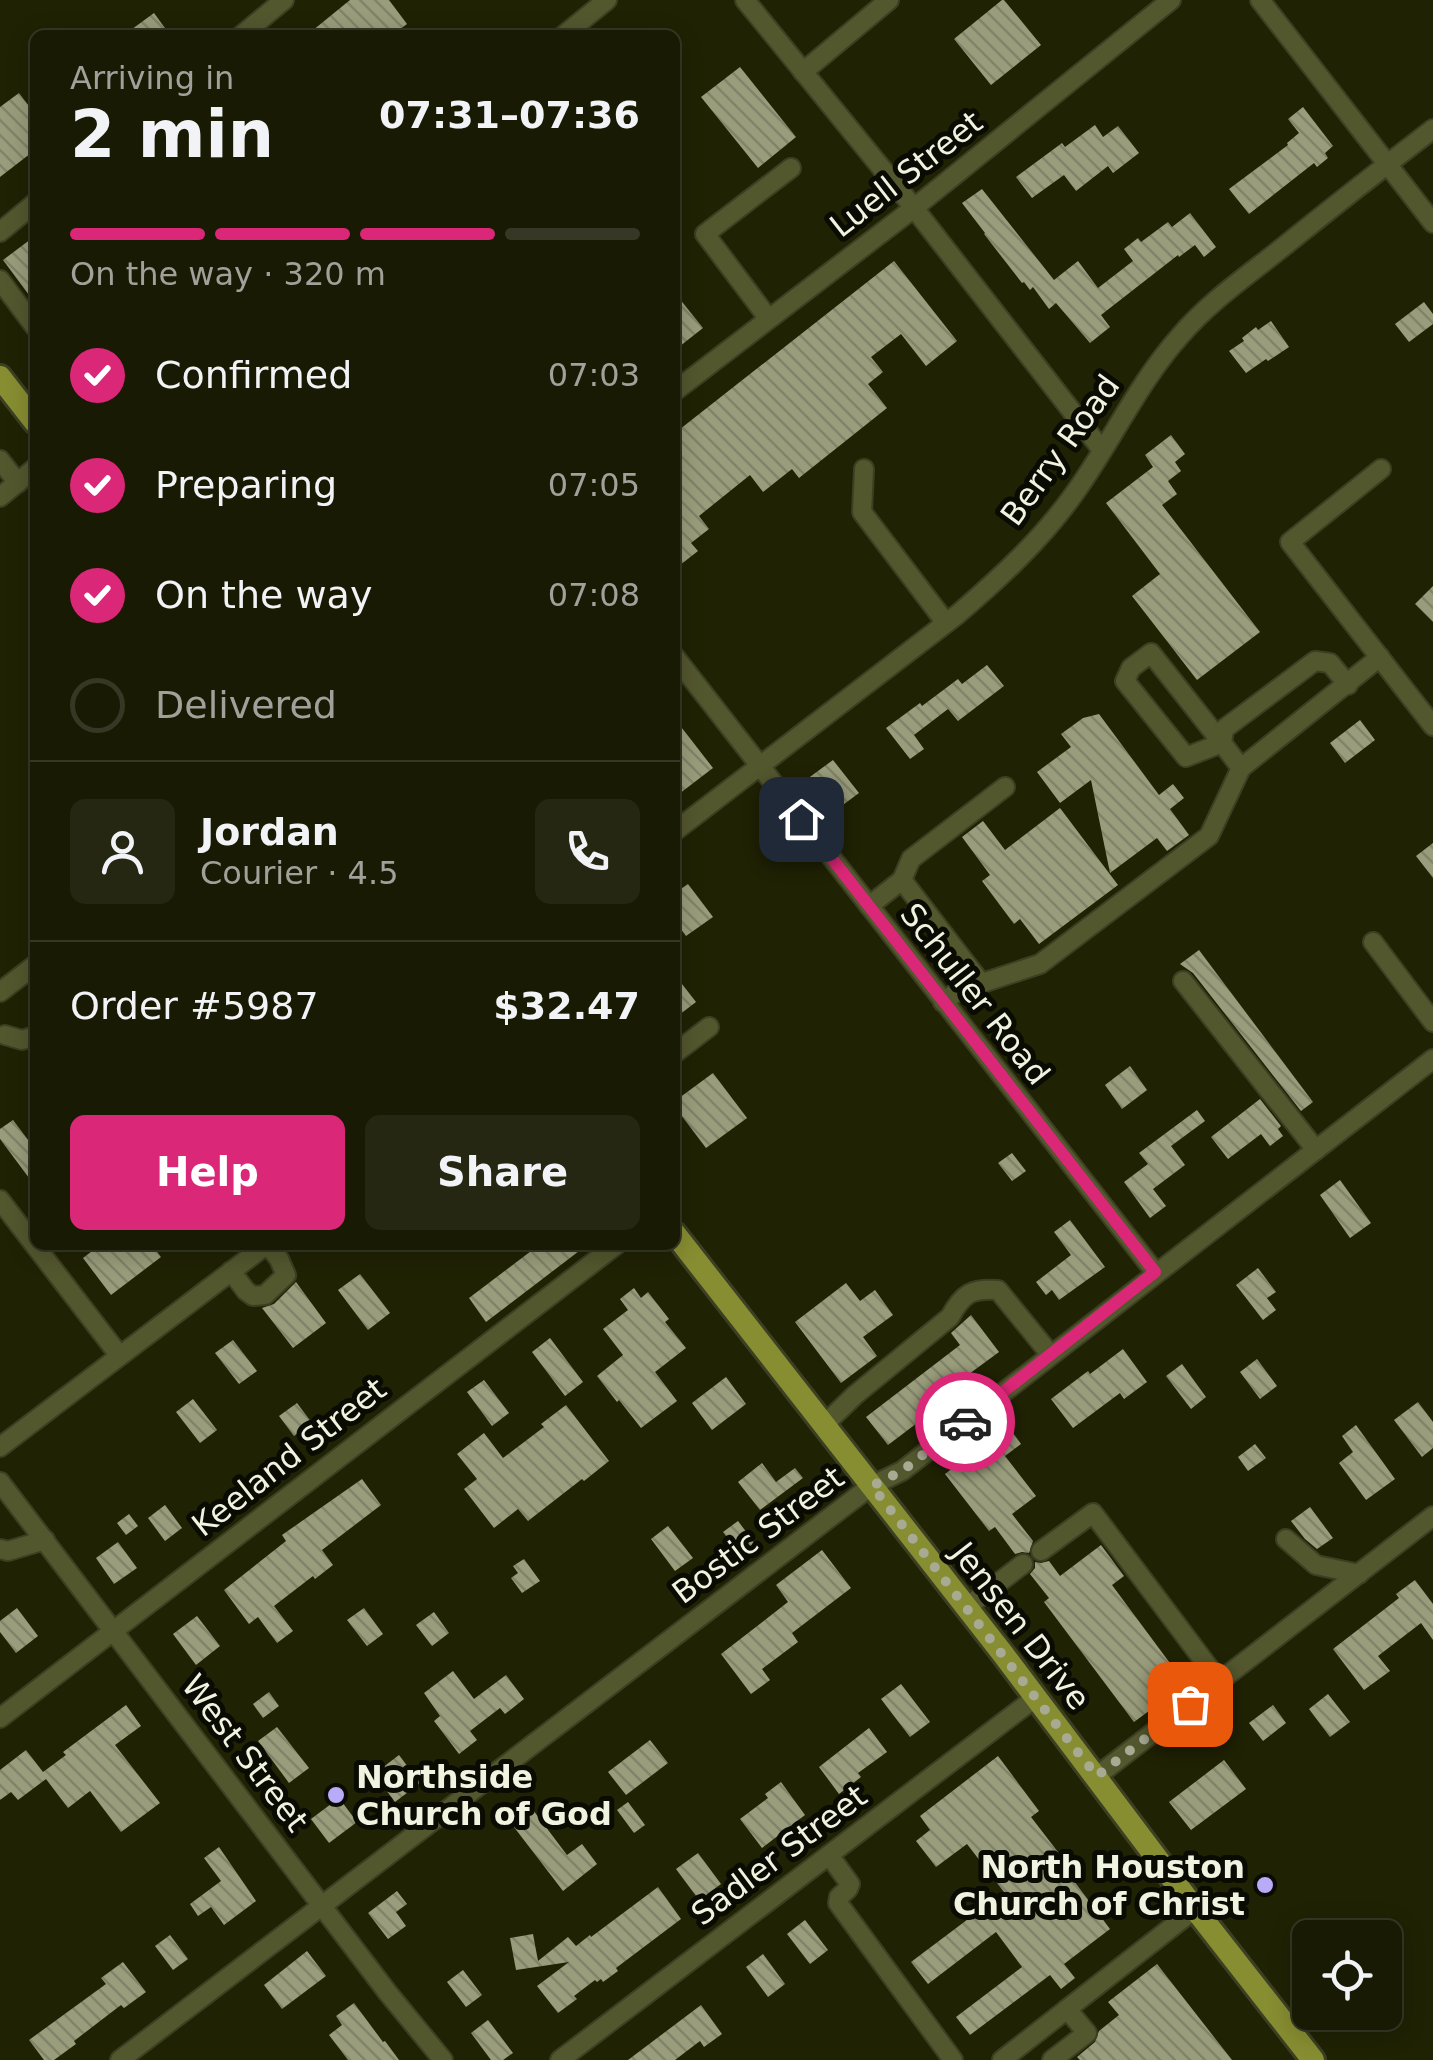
<!DOCTYPE html>
<meta charset="utf-8">
<style>
body{margin:0;font-family:"DejaVu Sans",sans-serif;background:#252712;color:#f1f3f6;height:100vh;display:flex;flex-direction:column;font-size:38px;white-space:nowrap}
*{box-sizing:border-box;margin:0}
p{font-size:32px;color:#9fa19a}
.icon{flex:none;width:55px;height:55px;fill:none;stroke:currentColor;stroke-width:2;stroke-linecap:round;stroke-linejoin:round}
.map{position:relative;flex:1;overflow:hidden}
.side{position:absolute;left:30px;top:30px;width:650px;height:1220px;display:flex;flex-direction:column;background:#181a03;border-radius:15px;box-shadow:0 5px 25px #0003,0 0 0 2px #363825}
.side>*{flex:none}
.controls{position:absolute;left:1292px;top:1920px;display:grid;gap:20px}
.controls a{display:grid;place-items:center;width:110px;height:110px;border-radius:15px;background:#181a03;box-shadow:0 5px 25px #0003,0 0 0 2px #363825;font-size:50px}
.pin{position:absolute;display:grid;place-items:center;width:85px;height:85px;color:#fff;margin:-42px;border-radius:20px;box-shadow:0 5px 15px #0006}
.courier{position:absolute;display:grid;place-items:center;width:100px;height:100px;margin:-50px;border:8px solid #db2777;border-radius:50%;background:#fff;color:#222;box-shadow:0 2px 12px #0007}
.overview em{font-style:normal;font-weight:600}
.overview div{display:flex;flex-direction:column-reverse}
.overview{display:flex;align-items:center;justify-content:space-between;height:170px;padding:0 40px}
h1{font-size:65px;font-weight:600;line-height:75px}
.bar{display:grid;grid-template-columns:repeat(4,1fr);gap:15px 10px;align-content:center;height:120px;padding:0 40px}
.bar i{height:12px;border-radius:8px;background:#363825}
.bar .current{background:#db2777}
.bar p{grid-column:span 4}
.line{display:flex;align-items:center;gap:25px;padding:0 40px;border-top:2px solid #363825}
.line div{flex:1}
.round{display:grid;place-items:center;flex:none;width:105px;height:105px;border-radius:15px;background:#252712}
ol{padding:0 40px;list-style:none}
li{display:flex;align-items:center;gap:30px;height:110px}
li p{margin-inline-start:auto}
li .icon{padding:10px;border-radius:50%;background:#db2777;color:#fff;stroke-width:4}
li:last-child{color:#9fa19a}
li i{width:55px;height:55px;border:5px solid #363825;border-radius:50%}
.primary-button{display:flex;gap:20px;margin-top:auto;padding:20px 40px}
.primary-button a{flex:1;height:115px;border-radius:15px;background:#db2777;color:#fff;font-size:40px;font-weight:600;line-height:115px;text-align:center}
.primary-button a+a{background:#252712;color:#f1f3f6}
.map>svg:first-child{display:block}
.building{fill:url(#building-back-hatch)}
.lines{fill:none;stroke-linecap:round;stroke-linejoin:round}
.minor-casing{stroke:#3d3f23;stroke-width:22}
.major-casing{stroke:#3d3f23;stroke-width:28}
.minor{stroke:#53572e;stroke-width:18}
.major{stroke:#878d31;stroke-width:22}
.done{stroke:#a8aa94;stroke-width:10;stroke-dasharray:0 18}
.route{stroke:#db2777;stroke-width:12}
.poi-dot{fill:#b8abf7;stroke:#0a0b02;stroke-width:4}
.labels{text-anchor:middle;stroke-width:10;stroke-linejoin:round;paint-order:stroke}
.street-label{font-size:32px;fill:#f1f3e1;stroke:#0a0b02}
.poi-label{font-size:32px;font-weight:bold;fill:#f1f3e1;stroke:#0a0b02;text-anchor:start}
</style>
<div class="map">
<svg width="1433" height="2060" viewBox="0 0 1433 2060">
<defs>
<pattern id="building-back-hatch" width="6" height="6" patternUnits="userSpaceOnUse" patternTransform="scale(2.5)"><rect width="6" height="6" fill="#9a9d7b"/><path d="M-1 5l2 2M0 0l6 6M5-1l2 2" fill="none" stroke="#81846a"/></pattern>
</defs>
<rect width="100%" height="100%" fill="#202204"/>
<g class="building">
<polygon points="350,0 389,0 407,24 392,35 307,35"/>
<polygon points="1002,0 1004,0 1041,45 991,85 954,39"/>
<polygon points="154,13 170,35 124,35"/>
<polygon points="740,67 796,137 758,168 701,97"/>
<polygon points="19,93 35,114 35,150 0,177 0,107"/>
<polygon points="1303,107 1333,146 1325,153 1328,158 1317,167 1314,163 1249,214 1229,189 1288,145 1287,143 1299,133 1288,119"/>
<polygon points="1095,125 1103,137 1118,126 1139,153 1113,173 1108,166 1076,191 1064,175 1032,198 1016,177 1062,143 1065,147"/>
<polygon points="982,189 1054,280 1078,261 1098,288 1133,261 1124,249 1138,238 1141,242 1168,222 1172,227 1190,213 1216,247 1204,257 1195,245 1179,257 1178,255 1101,315 1110,327 1090,343 1056,303 1049,309 1033,287 1030,290 1024,282 1022,283 984,234 985,233 962,203"/>
<polygon points="35,236 35,303 3,260"/>
<polygon points="894,261 957,341 926,366 901,334 871,357 883,372 868,384 887,408 799,478 792,469 763,492 750,475 699,516 709,529 691,543 698,551 675,569 675,433"/>
<polygon points="675,293 703,328 675,350"/>
<polygon points="1424,302 1433,314 1433,324 1409,342 1395,324"/>
<polygon points="1271,321 1289,347 1268,361 1266,359 1246,373 1229,351 1244,341 1242,338 1256,327 1258,330"/>
<polygon points="1171,435 1185,454 1175,462 1181,471 1168,481 1177,494 1162,505 1260,632 1197,680 1132,596 1160,574 1106,503 1153,467 1145,455"/>
<polygon points="1433,586 1433,622 1415,604"/>
<polygon points="987,665 1004,686 958,721 948,709 914,735 924,749 910,759 886,728 920,703 922,706 958,679 962,684"/>
<polygon points="1099,714 1159,795 1173,784 1184,798 1170,809 1189,835 1167,851 1157,838 1110,873 1091,780 1060,803 1037,772 1071,747 1061,734 1083,718"/>
<polygon points="675,719 713,768 675,797"/>
<polygon points="1360,720 1375,740 1345,763 1330,743"/>
<polygon points="833,760 859,793 828,816 803,782"/>
<polygon points="1060,808 1118,885 1039,944 1020,919 1014,924 982,881 990,875 962,837 983,821 1005,850"/>
<polygon points="1433,843 1433,878 1416,856"/>
<polygon points="688,884 713,917 686,936 675,921 675,893"/>
<polygon points="1199,950 1313,1102 1301,1111 1193,973 1180,964"/>
<polygon points="675,975 696,1002 675,1018"/>
<polygon points="1130,1066 1147,1090 1122,1109 1105,1085"/>
<polygon points="713,1073 747,1118 706,1148 675,1107 675,1101"/>
<polygon points="1260,1099 1281,1126 1278,1129 1283,1136 1270,1146 1261,1134 1228,1159 1211,1137"/>
<polygon points="1197,1110 1205,1121 1171,1146 1185,1165 1153,1189 1166,1206 1150,1218 1124,1182 1148,1164 1139,1153"/>
<polygon points="13,1120 35,1149 35,1186 0,1139 0,1129"/>
<polygon points="1012,1153 1026,1171 1012,1181 998,1163"/>
<polygon points="1340,1180 1371,1223 1350,1238 1320,1195"/>
<polygon points="1070,1220 1105,1267 1059,1300 1052,1290 1046,1295 1036,1282 1071,1255 1054,1232"/>
<polygon points="100,1245 152,1245 161,1257 111,1295 83,1258"/>
<polygon points="539,1245 587,1245 486,1322 469,1298"/>
<polygon points="1258,1268 1276,1292 1267,1298 1276,1310 1263,1320 1236,1285"/>
<polygon points="360,1274 390,1313 368,1330 338,1290"/>
<polygon points="296,1282 326,1323 293,1348 262,1308 274,1304"/>
<polygon points="846,1283 860,1301 875,1290 893,1315 863,1337 877,1356 841,1383 795,1322"/>
<polygon points="634,1288 641,1298 648,1292 669,1319 665,1322 686,1348 655,1372 677,1401 641,1428 619,1400 617,1402 597,1376 623,1355 603,1329 628,1310 620,1299"/>
<polygon points="971,1315 999,1352 969,1374 974,1380 888,1445 866,1417 960,1345 951,1333"/>
<polygon points="550,1338 583,1382 565,1396 532,1352"/>
<polygon points="233,1340 257,1371 239,1384 215,1353"/>
<polygon points="1123,1349 1147,1382 1124,1399 1120,1393 1073,1428 1051,1399 1088,1371 1090,1374"/>
<polygon points="1257,1359 1277,1386 1260,1399 1240,1372"/>
<polygon points="1182,1364 1206,1397 1191,1409 1166,1376"/>
<polygon points="726,1377 746,1404 712,1430 692,1403"/>
<polygon points="484,1380 509,1413 492,1426 467,1392"/>
<polygon points="193,1399 217,1430 200,1443 176,1412"/>
<polygon points="1418,1402 1433,1422 1433,1448 1422,1457 1394,1420"/>
<polygon points="297,1403 312,1423 294,1436 279,1416"/>
<polygon points="566,1405 609,1461 584,1481 582,1479 528,1521 518,1509 494,1528 464,1489 477,1479 457,1454 484,1433 503,1458 544,1427 541,1424"/>
<polygon points="1356,1425 1395,1479 1366,1500 1339,1463 1353,1452 1342,1436"/>
<polygon points="1008,1426 1021,1444 1005,1456 1036,1496 1012,1514 1033,1541 1029,1553 1022,1552 1015,1554 995,1527 989,1531 945,1474"/>
<polygon points="1255,1444 1266,1458 1248,1471 1238,1457"/>
<polygon points="762,1463 776,1482 795,1468 803,1478 760,1510 738,1482"/>
<polygon points="362,1479 381,1505 322,1550 333,1565 315,1579 313,1576 274,1606 293,1631 277,1643 258,1617 249,1624 224,1590 286,1541 282,1535"/>
<polygon points="165,1505 182,1528 165,1541 148,1518"/>
<polygon points="1310,1507 1333,1538 1317,1549 1305,1539 1291,1521"/>
<polygon points="129,1514 138,1526 126,1535 117,1523"/>
<polygon points="738,1521 756,1545 741,1556 723,1532"/>
<polygon points="668,1526 693,1558 675,1571 651,1539"/>
<polygon points="118,1542 137,1568 114,1584 96,1558"/>
<polygon points="1101,1545 1124,1576 1112,1585 1181,1678 1148,1703 1153,1708 1134,1722 1044,1602 1049,1598 1030,1574 1035,1568 1035,1562 1041,1563 1049,1561 1060,1576"/>
<polygon points="822,1550 851,1588 792,1633 798,1642 762,1669 770,1680 751,1694 721,1654 788,1602 776,1585"/>
<polygon points="524,1559 540,1581 522,1593 511,1578 518,1573 513,1566"/>
<polygon points="1415,1580 1433,1604 1433,1640 1421,1623 1378,1656 1390,1671 1364,1690 1333,1649 1399,1598 1396,1594"/>
<polygon points="17,1608 38,1636 16,1653 0,1632 0,1621"/>
<polygon points="364,1608 383,1634 367,1646 347,1620"/>
<polygon points="434,1612 449,1633 432,1646 416,1625"/>
<polygon points="197,1616 220,1646 196,1665 173,1634"/>
<polygon points="453,1671 474,1699 506,1675 524,1699 505,1714 500,1708 470,1731 477,1740 459,1754 434,1721 440,1716 424,1693"/>
<polygon points="901,1684 930,1722 910,1737 881,1699"/>
<polygon points="269,1692 279,1706 263,1718 253,1704"/>
<polygon points="1328,1694 1350,1722 1330,1737 1309,1709"/>
<polygon points="126,1705 141,1726 115,1745 160,1803 121,1832 90,1791 68,1808 46,1779 18,1800 11,1792 0,1800 0,1770 26,1750 43,1772 66,1755 63,1752"/>
<polygon points="1273,1705 1286,1723 1263,1741 1249,1723"/>
<polygon points="277,1727 309,1768 289,1783 258,1741"/>
<polygon points="869,1728 887,1752 858,1773 861,1777 839,1794 819,1767"/>
<polygon points="650,1740 668,1763 626,1795 608,1772"/>
<polygon points="399,1755 420,1783 395,1802 374,1774"/>
<polygon points="998,1756 1039,1811 1031,1817 1078,1878 1074,1881 1110,1929 1064,1964 1075,1978 1061,1989 1050,1975 970,2035 956,2017 1022,1967 996,1932 928,1984 911,1962 1004,1892 967,1844 936,1867 916,1841 930,1830 920,1816"/>
<polygon points="1224,1760 1246,1789 1191,1830 1169,1802"/>
<polygon points="781,1782 805,1815 762,1848 740,1819 768,1798 765,1794"/>
<polygon points="339,1798 357,1822 329,1843 311,1819"/>
<polygon points="527,1802 567,1855 582,1844 597,1864 563,1891 507,1818"/>
<polygon points="628,1802 645,1825 634,1833 617,1810"/>
<polygon points="219,1847 256,1901 224,1925 211,1907 198,1916 190,1904 221,1881 204,1858"/>
<polygon points="698,1853 721,1884 699,1900 676,1869"/>
<polygon points="658,1887 681,1919 616,1968 618,1971 603,1982 601,1979 597,1982 595,1980 574,1996 577,1999 558,2013 537,1986 569,1962 516,1970 510,1938 533,1934 538,1961 568,1937 576,1946 590,1935 591,1937"/>
<polygon points="397,1891 407,1904 396,1912 406,1926 388,1939 368,1913"/>
<polygon points="805,1920 828,1950 810,1964 787,1934"/>
<polygon points="170,1935 188,1959 173,1970 155,1946"/>
<polygon points="307,1951 326,1976 282,2009 264,1985"/>
<polygon points="763,1954 785,1984 768,1997 746,1967"/>
<polygon points="123,1962 146,1992 124,2008 121,2005 74,2041 76,2044 54,2060 44,2060 29,2040 106,1984 101,1978"/>
<polygon points="1157,1964 1232,2060 1080,2060 1077,2057 1095,2042 1099,2031 1119,2015 1108,2002"/>
<polygon points="463,1970 482,1995 466,2007 447,1982"/>
<polygon points="354,2003 383,2042 385,2041 399,2060 348,2060 329,2035 342,2025 336,2016"/>
<polygon points="701,2005 722,2034 704,2047 700,2041 675,2060 628,2060"/>
<polygon points="488,2020 513,2053 503,2060 491,2060 471,2033"/>
</g>
<g class="lines">
<defs>
<g id="minor">
<polyline points="745,0 914,208 1102,450"/>
<polyline points="1260,0 1433,223"/>
<polyline points="242,35 284,0"/>
<polyline points="564,35 607,0"/>
<polyline points="803,72 889,0"/>
<polyline points="0,232 35,203"/>
<polyline points="0,280 35,327"/>
<polyline points="768,318 705,234 791,168"/>
<polyline points="675,391 914,208 1171,0"/>
<polyline points="0,460 18,483"/>
<polyline points="864,469 862,512 946,623"/>
<polyline points="1381,469 1290,542 1433,726"/>
<polyline points="0,497 35,468"/>
<polygon points="1151,653 1222,743 1186,757 1125,681 1131,668"/>
<polyline points="675,657 1155,1272"/>
<polyline points="1241,768 1222,743 1224,729 1315,661 1330,663 1348,685"/>
<path d="M 675,831 L 958,614 C 1000,578 1042,539 1074,494 C 1111,443 1138,383 1180,336 C 1208,303 1244,278 1278,251 C 1329,210 1381,169 1433,129"/>
<polyline points="902,880 981,983"/>
<polyline points="869,906 902,880 911,859 1005,787"/>
<polyline points="1373,942 1433,1022"/>
<polyline points="1183,981 1316,1150"/>
<polyline points="0,992 35,965"/>
<polyline points="943,1002 958,991 1040,964 1209,836 1241,768 1380,657"/>
<polyline points="5,1035 22,1040 35,1036"/>
<polyline points="675,1053 709,1027"/>
<polyline points="0,1200 119,1355"/>
<polyline points="231,1271 246,1291 253,1296 265,1295 286,1275 279,1259 268,1245"/>
<path d="M 824,1425 L 855,1395 L 950,1317 C 963,1293 972,1288 998,1290 L 1050,1354"/>
<polyline points="0,1447 266,1245"/>
<polyline points="0,1482 388,1993 443,2060"/>
<polyline points="1286,1539 1316,1565 1359,1574"/>
<polyline points="0,1549 8,1551 45,1540"/>
<polyline points="1041,1551 1093,1513 1219,1681"/>
<polyline points="967,1607 1023,1564"/>
<polyline points="0,1718 616,1245"/>
<polyline points="1097,1776 1433,1516"/>
<polyline points="829,1855 850,1884 848,1889 839,1897 838,1903 953,2060"/>
<polyline points="120,2060 871,1486 902,1471 1433,1059"/>
<polyline points="560,2060 1035,1698"/>
<polyline points="1002,2060 1195,1909"/>
<polyline points="1052,2060 1087,2033 1067,2009"/>
</g>
<g id="major">
<polyline points="0,377 35,422"/>
<polyline points="675,1234 1003,1654 1195,1909 1313,2060"/>
</g>
</defs>
<use href="#minor" class="minor-casing"/>
<use href="#major" class="major-casing"/>
<use href="#minor" class="minor"/>
<use href="#major" class="major"/>
</g>
<g class="lines">
<polyline class="done" points="965,1422 902,1471 872,1486 1076,1750 1097,1776 1190,1704"/>
<polyline class="route" points="801,819 1155,1272 965,1422"/>
</g>
<g class="poi-dot">
<circle cx="336" cy="1795" r="10"/>
<circle cx="1265" cy="1885" r="10"/>
</g>
<g class="labels">
<g class="street-label">
<text transform="translate(906 174) rotate(-38)" y="11">Luell Street</text>
<text transform="translate(1060 450) rotate(-54)" y="11">Berry Road</text>
<text transform="translate(975 994) rotate(52)" y="11">Schuller Road</text>
<text transform="translate(289 1457) rotate(-38)" y="11">Keeland Street</text>
<text transform="translate(758 1535) rotate(-37)" y="11">Bostic Street</text>
<text transform="translate(1021 1626) rotate(52)" y="11">Jensen Drive</text>
<text transform="translate(245 1753) rotate(53)" y="11">West Street</text>
<text transform="translate(779 1855) rotate(-37)" y="11">Sadler Street</text>
</g>
<g class="poi-label">
<text x="356" y="1788">Northside<tspan x="356" dy="37">Church of God</tspan></text>
<text x="1245" y="1878" text-anchor="end">North Houston<tspan x="1245" dy="37">Church of Christ</tspan></text>
</g>
</g>
</svg>
<div class="controls">
<a><svg class="icon" aria-label="locate" viewBox="0 0 24 24"><circle cx="12" cy="12" r="6"/><path d="M12 2v4M12 18v4M2 12h4M18 12h4"/></svg></a>
</div>
<div class="pin" style="left:1190px;top:1704px;background:#ea580c"><svg class="icon" aria-label="bag" viewBox="0 0 24 24"><path d="M5 8h14l-1 12H6zM9 8a3 3 0 0 1 6 0"/></svg></div>
<div class="pin" style="left:801px;top:819px;background:#1f2937"><svg class="icon" aria-label="home" viewBox="0 0 24 24"><path d="M3 11l9-7 9 7M6 9v11h12V9"/></svg></div>
<div class="courier" style="left:965px;top:1422px"><svg class="icon" aria-label="car" viewBox="0 0 24 24"><path d="M5 17H2v-5l4-1 3-4h7l3 4 3 1v5h-3M9 17h6M6 11h13"/><circle cx="7" cy="17" r="2"/><circle cx="17" cy="17" r="2"/></svg></div>
<section class="side">
<div class="overview"><div><h1>2 min</h1><p>Arriving in</p></div><em>07:31–07:36</em></div>
<div class="bar"><i class="current"></i><i class="current"></i><i class="current"></i><i></i><p>On the way · 320 m</p></div>
<ol>
<li><svg class="icon" aria-label="check" viewBox="0 0 24 24"><path d="M5 12l5 5 9-10"/></svg>Confirmed<p>07:03</p></li>
<li><svg class="icon" aria-label="check" viewBox="0 0 24 24"><path d="M5 12l5 5 9-10"/></svg>Preparing<p>07:05</p></li>
<li><svg class="icon" aria-label="check" viewBox="0 0 24 24"><path d="M5 12l5 5 9-10"/></svg>On the way<p>07:08</p></li>
<li><i></i>Delivered</li>
</ol>
<div class="line" style="height:180px"><a class="round"><svg class="icon" aria-label="person" viewBox="0 0 24 24"><circle cx="12" cy="8" r="4"/><path d="M4 21q1-7 8-7t8 7"/></svg></a><div><b>Jordan</b><p>Courier · 4.5</p></div><a class="round"><svg class="icon" aria-label="phone" viewBox="0 0 24 24"><path d="M5 4h4l2 5-3 2q2 4 5 5l2-3 5 2v4C11 20 4 13 5 4z"/></svg></a></div>
<div class="line" style="height:130px"><div>Order #5987</div><b>$32.47</b></div>
<div class="primary-button"><a>Help</a><a>Share</a></div>
</section>
</div>
